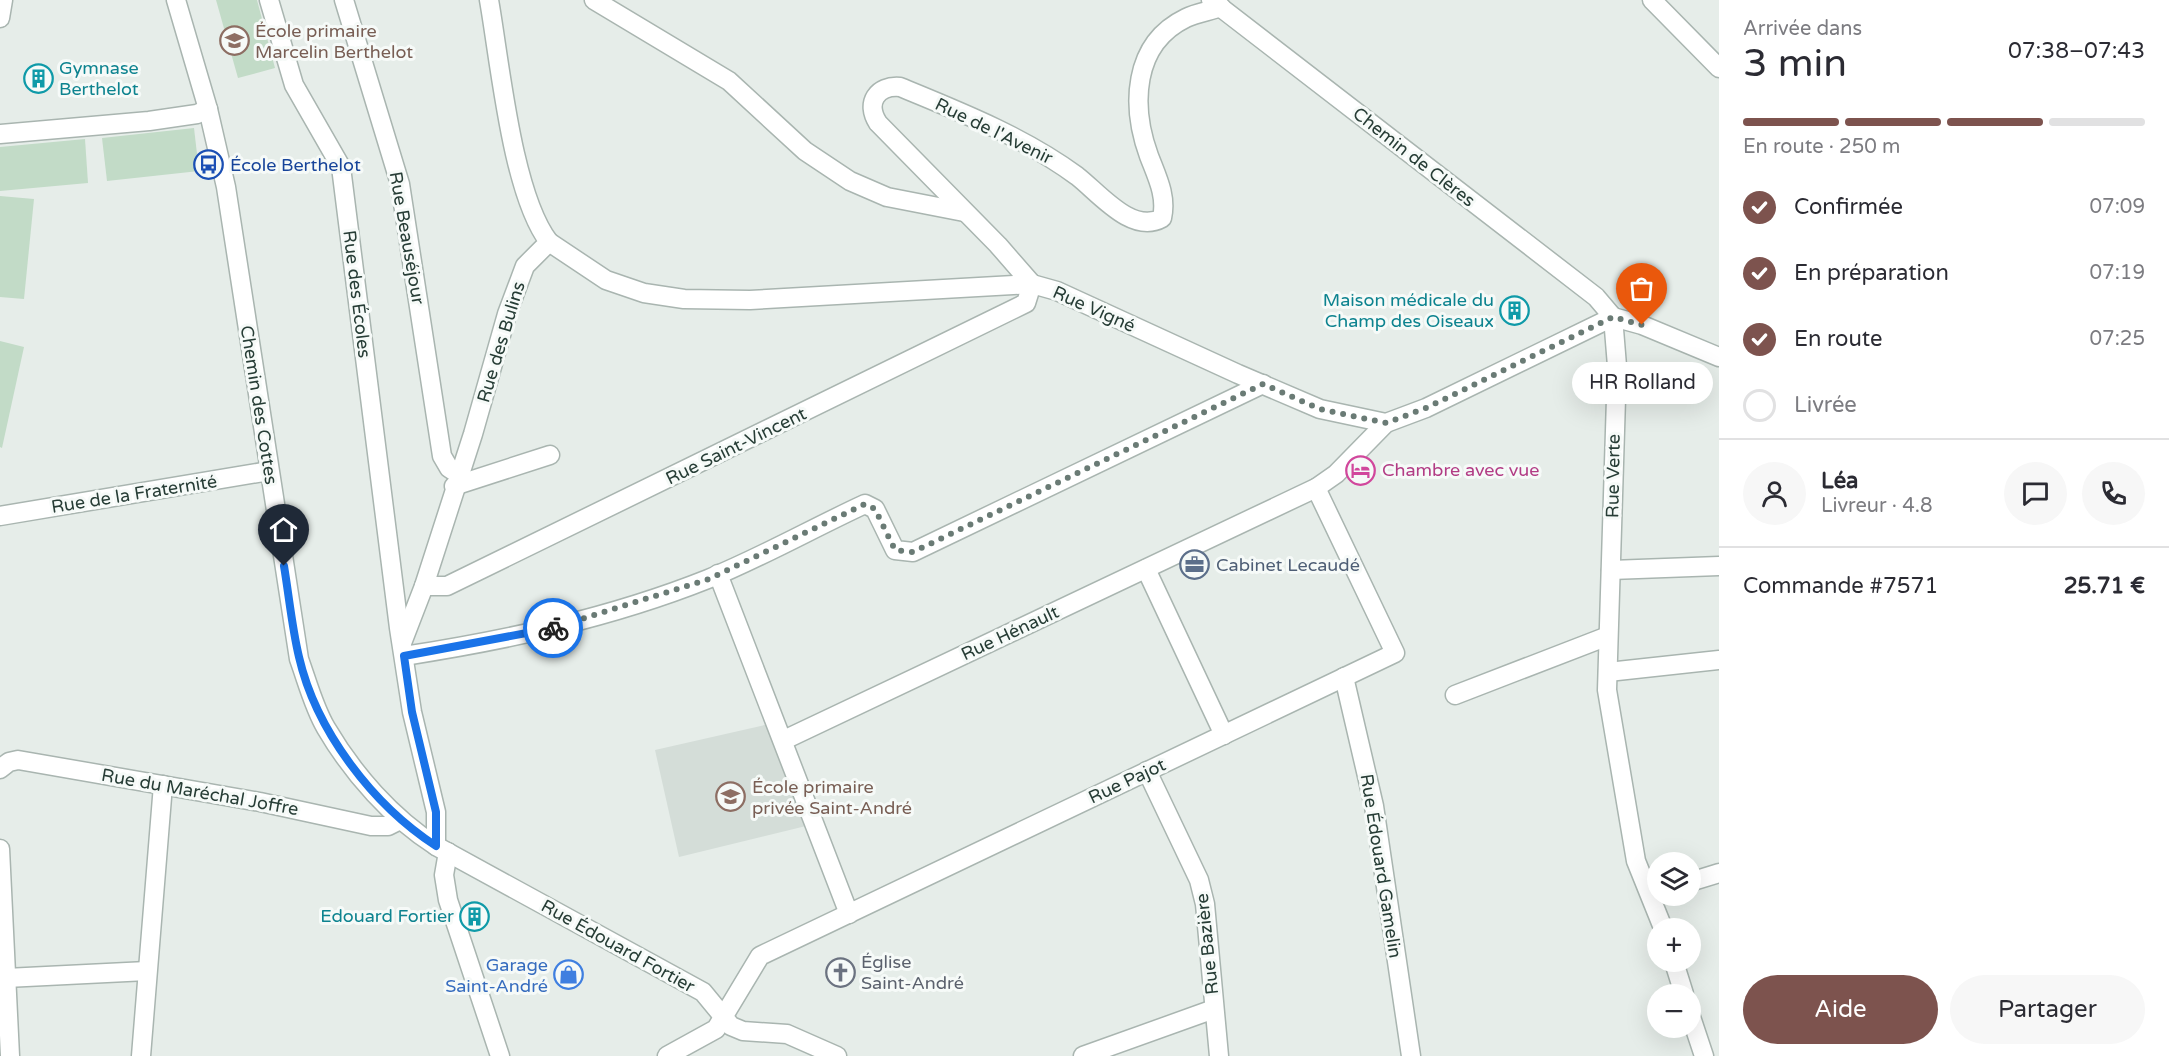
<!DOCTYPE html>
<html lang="fr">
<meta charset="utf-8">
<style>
body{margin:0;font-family:"Varela Round",sans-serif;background:#f7f7f7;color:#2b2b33;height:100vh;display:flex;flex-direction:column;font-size:22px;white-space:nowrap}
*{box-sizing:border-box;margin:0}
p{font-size:20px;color:#7c7c81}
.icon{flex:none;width:33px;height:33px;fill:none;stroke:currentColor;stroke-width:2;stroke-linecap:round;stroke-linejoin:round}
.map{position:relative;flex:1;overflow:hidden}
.side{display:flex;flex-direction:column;background:#fff;width:450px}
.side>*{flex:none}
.fabs{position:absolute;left:1647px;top:852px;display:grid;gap:12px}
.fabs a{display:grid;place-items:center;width:54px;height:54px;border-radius:50%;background:#fff;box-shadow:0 6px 24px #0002;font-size:30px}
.pin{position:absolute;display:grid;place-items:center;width:51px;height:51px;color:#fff;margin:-62px -26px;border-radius:50% 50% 50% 0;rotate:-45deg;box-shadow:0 0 6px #0007}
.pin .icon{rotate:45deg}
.courier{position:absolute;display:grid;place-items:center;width:60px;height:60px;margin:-30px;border:4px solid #1a73e8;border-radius:50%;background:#fff;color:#222;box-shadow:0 2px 8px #0007}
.bubble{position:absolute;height:42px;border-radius:21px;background:#fff;box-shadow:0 6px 24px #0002;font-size:20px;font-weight:600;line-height:42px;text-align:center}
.summary em{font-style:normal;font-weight:600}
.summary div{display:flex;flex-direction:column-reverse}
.summary{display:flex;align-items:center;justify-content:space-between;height:102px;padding:0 24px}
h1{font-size:39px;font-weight:600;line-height:45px}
.bar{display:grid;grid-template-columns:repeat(4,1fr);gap:9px 6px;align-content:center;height:72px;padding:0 24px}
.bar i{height:8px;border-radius:4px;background:#e1e1e2}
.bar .selected{background:#7d534e}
.bar p{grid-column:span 4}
.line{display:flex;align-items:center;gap:15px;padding:0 24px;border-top:2px solid #e1e1e2}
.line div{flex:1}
.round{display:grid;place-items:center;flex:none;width:63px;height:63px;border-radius:32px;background:#f7f7f7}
ol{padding:0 24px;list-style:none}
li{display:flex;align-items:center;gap:18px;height:66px}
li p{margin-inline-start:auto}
li .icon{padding:6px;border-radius:50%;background:#7d534e;color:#fff;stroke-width:4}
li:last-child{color:#7c7c81}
li i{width:33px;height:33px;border:3px solid #e1e1e2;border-radius:50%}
.button{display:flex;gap:12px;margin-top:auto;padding:12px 24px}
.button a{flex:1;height:69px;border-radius:36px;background:#7d534e;color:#fff;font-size:24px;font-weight:600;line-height:69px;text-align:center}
.button a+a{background:#f7f7f7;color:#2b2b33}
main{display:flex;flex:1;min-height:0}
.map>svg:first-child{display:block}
.built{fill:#d4ddd8}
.green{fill:#c2dbc7}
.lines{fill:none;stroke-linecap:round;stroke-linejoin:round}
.minor-casing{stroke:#a9b5b0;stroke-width:21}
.tertiary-casing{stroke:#a9b5b0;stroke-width:21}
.minor{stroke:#fff;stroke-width:18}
.tertiary{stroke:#fff;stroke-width:18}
.done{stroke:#6a7b75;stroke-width:6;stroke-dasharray:0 10.8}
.route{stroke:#1a73e8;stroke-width:8}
.labels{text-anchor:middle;stroke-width:6;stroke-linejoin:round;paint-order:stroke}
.education-label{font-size:18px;fill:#785e54;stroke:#f6faf8;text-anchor:start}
.culture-label{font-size:18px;fill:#0d838f;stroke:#f6faf8;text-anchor:end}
.street-label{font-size:18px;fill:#273d36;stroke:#f6faf8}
.transit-label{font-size:18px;fill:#164399;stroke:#f6faf8;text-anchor:start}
.hotel-label{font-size:18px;fill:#b23c85;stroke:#f6faf8;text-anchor:start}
.service-label{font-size:18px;fill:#4e5e75;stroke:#f6faf8;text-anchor:start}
.worship-label{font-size:18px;fill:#5b616d;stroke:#f6faf8;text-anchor:start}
.shop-label{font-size:18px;fill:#366cbe;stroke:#f6faf8;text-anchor:end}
</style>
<main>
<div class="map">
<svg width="1719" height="1056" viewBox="0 0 1719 1056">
<rect width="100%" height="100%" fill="#e6ede9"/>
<polygon class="built" points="769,724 806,826 679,857 655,750"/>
<g class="green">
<polygon points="216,0 257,0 275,68 238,78"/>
<polygon points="194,128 199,171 107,181 102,138"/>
<polygon points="85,139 88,183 0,191 0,147"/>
<polygon points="0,196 34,199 24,299 0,297"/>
<polygon points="0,341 24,347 2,448 0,447"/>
</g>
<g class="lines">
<defs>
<g id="minor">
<path d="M 176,0 L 208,109 L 226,187 L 299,659 C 307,681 314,708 326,728 C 353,774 392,818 436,846 L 703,992 L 731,1026 L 743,1031 L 787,1034 L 837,1056"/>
<polyline points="269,0 294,85 341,167 399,628 412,712 436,812 436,846"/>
<polyline points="344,0 400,184 442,456 449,468 458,474"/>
<polyline points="594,0 729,81 805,151 850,181 887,197 964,212"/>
<polyline points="1652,0 1719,68"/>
<polyline points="0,18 3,0"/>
<polyline points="0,134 149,121 197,114 208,109"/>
<polyline points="549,242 606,280 644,293 684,299 750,300 1032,284 1057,291 1238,374 1320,409 1386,423 1426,408 1613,317"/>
<polyline points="454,486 550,455"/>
<polyline points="0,516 269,471"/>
<polyline points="1146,569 1224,735"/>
<polyline points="1611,570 1719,566"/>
<polyline points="718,574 849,914"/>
<path d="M 424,586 L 447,586 L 1026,303 L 1032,284 L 998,245 L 878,123 C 865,103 877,85 900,87 C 961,112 1024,137 1077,176 C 1099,193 1132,235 1162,218 C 1167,196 1157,177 1149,156 C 1131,107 1132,44 1186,18 C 1196,13 1210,11 1221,7"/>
<path d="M 402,643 L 424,586 L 473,434 L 507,314 L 525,266 L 549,242 C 512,194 500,62 489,0"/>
<path d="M 404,656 C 507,640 610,618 708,579 C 762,557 813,528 865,504 L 875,509 L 895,550 L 913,552 L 1263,384"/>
<polyline points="1608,672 1719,660"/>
<polyline points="1344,677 1374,806 1411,1056"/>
<polyline points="1455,695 1608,636"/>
<polyline points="784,740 1316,488 1336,474 1386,423"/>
<polyline points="0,769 9,762 18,760 260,802 371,826 388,826 400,820"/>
<polyline points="1147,771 1199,880 1205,904 1219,1056"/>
<polyline points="0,849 10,1056"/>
<polyline points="448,852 444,875 448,900 500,1056"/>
<polyline points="1690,882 1719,873"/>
<polyline points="6,978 147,971"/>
<polyline points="141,1056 163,785"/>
<polyline points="667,1056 716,1029 760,956 1395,653 1316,488"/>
<polyline points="1083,1056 1214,1009"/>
</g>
<g id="tertiary">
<polyline points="1211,0 1596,297 1613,317"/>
<polyline points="1613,317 1617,366 1607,690 1636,861 1663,928"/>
<polyline points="1613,317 1642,325 1719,357"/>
<polyline points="1674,962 1684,994"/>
<polyline points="1690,1014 1704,1056"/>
</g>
</defs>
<use href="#minor" class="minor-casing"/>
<use href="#tertiary" class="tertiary-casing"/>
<use href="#minor" class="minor"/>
<use href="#tertiary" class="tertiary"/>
</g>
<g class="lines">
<polyline class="done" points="553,628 709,579 865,504 875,509 895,550 913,552 1263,384 1320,409 1386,423 1426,408 1613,317 1642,325"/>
<path class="route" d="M 284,566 C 289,596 292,628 299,657 C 316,731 373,805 436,846 L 436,812 L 412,712 L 404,656 L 553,628"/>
</g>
<defs>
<symbol id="school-ring" viewBox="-11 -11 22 22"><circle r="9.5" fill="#f6faf8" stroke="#8d6e63" stroke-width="1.5"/><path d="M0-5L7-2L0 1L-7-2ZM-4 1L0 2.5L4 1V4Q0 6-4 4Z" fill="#8d6e63"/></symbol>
<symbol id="building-ring" viewBox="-11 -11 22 22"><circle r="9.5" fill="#f6faf8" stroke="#0f9aa8" stroke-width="1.5"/><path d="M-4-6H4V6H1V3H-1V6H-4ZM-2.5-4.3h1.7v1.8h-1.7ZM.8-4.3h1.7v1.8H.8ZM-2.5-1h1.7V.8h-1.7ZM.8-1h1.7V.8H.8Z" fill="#0f9aa8"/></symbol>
<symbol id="bus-ring" viewBox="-11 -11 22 22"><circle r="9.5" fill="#f6faf8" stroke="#1a4fb4" stroke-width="1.5"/><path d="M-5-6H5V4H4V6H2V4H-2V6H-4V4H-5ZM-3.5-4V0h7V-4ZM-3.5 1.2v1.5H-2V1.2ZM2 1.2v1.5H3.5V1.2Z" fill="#1a4fb4"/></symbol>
<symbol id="hotel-ring" viewBox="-11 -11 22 22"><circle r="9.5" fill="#f6faf8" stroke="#d1479c" stroke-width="1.5"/><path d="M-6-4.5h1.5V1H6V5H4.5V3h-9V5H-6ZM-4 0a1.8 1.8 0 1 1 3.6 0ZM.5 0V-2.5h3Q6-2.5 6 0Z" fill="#d1479c"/></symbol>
<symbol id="office-ring" viewBox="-11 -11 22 22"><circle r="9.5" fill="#f6faf8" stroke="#5c6f8a" stroke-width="1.5"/><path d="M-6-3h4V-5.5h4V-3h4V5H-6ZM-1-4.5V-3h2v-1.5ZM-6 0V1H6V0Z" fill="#5c6f8a"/></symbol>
<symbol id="church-ring" viewBox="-11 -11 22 22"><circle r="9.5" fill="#f6faf8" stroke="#6b7280" stroke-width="1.5"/><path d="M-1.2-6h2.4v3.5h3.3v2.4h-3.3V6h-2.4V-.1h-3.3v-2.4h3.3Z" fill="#6b7280"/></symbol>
<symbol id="shop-ring" viewBox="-11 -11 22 22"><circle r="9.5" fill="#f6faf8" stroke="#3f7fe0" stroke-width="1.5"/><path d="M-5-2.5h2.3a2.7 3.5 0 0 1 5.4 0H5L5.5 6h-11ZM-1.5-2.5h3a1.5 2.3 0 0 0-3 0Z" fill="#3f7fe0"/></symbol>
</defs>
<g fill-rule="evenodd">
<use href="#school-ring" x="218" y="24" width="33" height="33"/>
<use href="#building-ring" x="22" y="62" width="33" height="33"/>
<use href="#bus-ring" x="192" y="148" width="33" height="33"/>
<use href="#building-ring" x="1498" y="294" width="33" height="33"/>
<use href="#hotel-ring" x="1344" y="454" width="33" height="33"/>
<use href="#office-ring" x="1178" y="548" width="33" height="33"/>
<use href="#school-ring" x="714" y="780" width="33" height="33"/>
<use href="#building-ring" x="458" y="900" width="33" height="33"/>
<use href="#church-ring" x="824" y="956" width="33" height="33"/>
<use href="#shop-ring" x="552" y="958" width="33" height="33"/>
</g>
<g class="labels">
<g class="education-label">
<text x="255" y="37">École primaire<tspan x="255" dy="21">Marcelin Berthelot</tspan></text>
<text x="752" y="793">École primaire<tspan x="752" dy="21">privée Saint-André</tspan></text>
</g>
<g class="culture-label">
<text x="59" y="74" text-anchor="start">Gymnase<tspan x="59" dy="21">Berthelot</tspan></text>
<text x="1494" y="306">Maison médicale du<tspan x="1494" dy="21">Champ des Oiseaux</tspan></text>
<text x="454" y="922">Edouard Fortier</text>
</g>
<g class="street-label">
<text transform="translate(994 131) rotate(26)" y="6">Rue de l'Avenir</text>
<text transform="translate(1414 157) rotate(38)" y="6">Chemin de Clères</text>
<text transform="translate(407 238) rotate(80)" y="6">Rue Beauséjour</text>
<text transform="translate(357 294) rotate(83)" y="6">Rue des Écoles</text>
<text transform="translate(1094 309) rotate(24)" y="6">Rue Vigné</text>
<text transform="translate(501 342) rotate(-73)" y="6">Rue des Bulins</text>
<text transform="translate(259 405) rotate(81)" y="6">Chemin des Cottes</text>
<text transform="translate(736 446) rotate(-26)" y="6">Rue Saint-Vincent</text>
<text transform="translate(1613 476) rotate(-89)" y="6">Rue Verte</text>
<text transform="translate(134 494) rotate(-9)" y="6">Rue de la Fraternité</text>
<text transform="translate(1010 633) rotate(-25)" y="6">Rue Hénault</text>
<text transform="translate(1127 781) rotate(-25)" y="6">Rue Pajot</text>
<text transform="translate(200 792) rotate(10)" y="6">Rue du Maréchal Joffre</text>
<text transform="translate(1381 866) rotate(81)" y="6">Rue Édouard Gamelin</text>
<text transform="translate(1207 944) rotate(-96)" y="6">Rue Bazière</text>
<text transform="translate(618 946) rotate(29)" y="6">Rue Édouard Fortier</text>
</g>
<g class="transit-label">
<text x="230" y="171">École Berthelot</text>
</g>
<g class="hotel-label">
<text x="1382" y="476">Chambre avec vue</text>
</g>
<g class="service-label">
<text x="1216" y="571">Cabinet Lecaudé</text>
</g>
<g class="worship-label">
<text x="861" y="968">Église<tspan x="861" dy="21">Saint-André</tspan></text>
</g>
<g class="shop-label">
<text x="548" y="971">Garage<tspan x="548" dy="21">Saint-André</tspan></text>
</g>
</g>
</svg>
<div class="fabs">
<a><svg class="icon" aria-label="layers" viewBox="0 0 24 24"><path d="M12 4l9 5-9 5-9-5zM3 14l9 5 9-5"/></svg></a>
<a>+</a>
<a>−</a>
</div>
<div class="pin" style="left:1642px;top:325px;background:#ea580c"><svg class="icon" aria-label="bag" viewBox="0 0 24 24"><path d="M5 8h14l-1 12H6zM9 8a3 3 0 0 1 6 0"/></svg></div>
<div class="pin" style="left:284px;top:566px;background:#1f2937"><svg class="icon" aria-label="home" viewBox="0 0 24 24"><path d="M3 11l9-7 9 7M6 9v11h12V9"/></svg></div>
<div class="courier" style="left:553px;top:628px"><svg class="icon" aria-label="bike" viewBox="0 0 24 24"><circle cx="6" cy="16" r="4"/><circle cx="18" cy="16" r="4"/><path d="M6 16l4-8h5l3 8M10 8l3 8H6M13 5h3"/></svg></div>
<div class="bubble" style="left:1572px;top:362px;width:141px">HR Rolland</div>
</div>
<section class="side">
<div class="summary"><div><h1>3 min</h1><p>Arrivée dans</p></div><em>07:38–07:43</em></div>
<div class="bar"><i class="selected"></i><i class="selected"></i><i class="selected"></i><i></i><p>En route · 250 m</p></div>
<ol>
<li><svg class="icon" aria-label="check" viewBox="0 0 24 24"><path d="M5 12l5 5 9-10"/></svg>Confirmée<p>07:09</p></li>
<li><svg class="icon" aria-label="check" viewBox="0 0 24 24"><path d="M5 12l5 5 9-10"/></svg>En préparation<p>07:19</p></li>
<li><svg class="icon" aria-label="check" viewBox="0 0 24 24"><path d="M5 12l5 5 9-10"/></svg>En route<p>07:25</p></li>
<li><i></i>Livrée</li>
</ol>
<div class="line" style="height:108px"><a class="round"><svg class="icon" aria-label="person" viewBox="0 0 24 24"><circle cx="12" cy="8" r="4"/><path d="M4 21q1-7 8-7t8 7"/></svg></a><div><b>Léa</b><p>Livreur · 4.8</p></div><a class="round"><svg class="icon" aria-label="chat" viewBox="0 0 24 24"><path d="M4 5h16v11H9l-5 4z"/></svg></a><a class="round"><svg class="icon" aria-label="phone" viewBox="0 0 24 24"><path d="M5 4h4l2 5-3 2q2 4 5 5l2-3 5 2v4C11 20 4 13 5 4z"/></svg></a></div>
<div class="line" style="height:78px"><div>Commande #7571</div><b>25.71 €</b></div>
<div class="button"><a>Aide</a><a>Partager</a></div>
</section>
</main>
